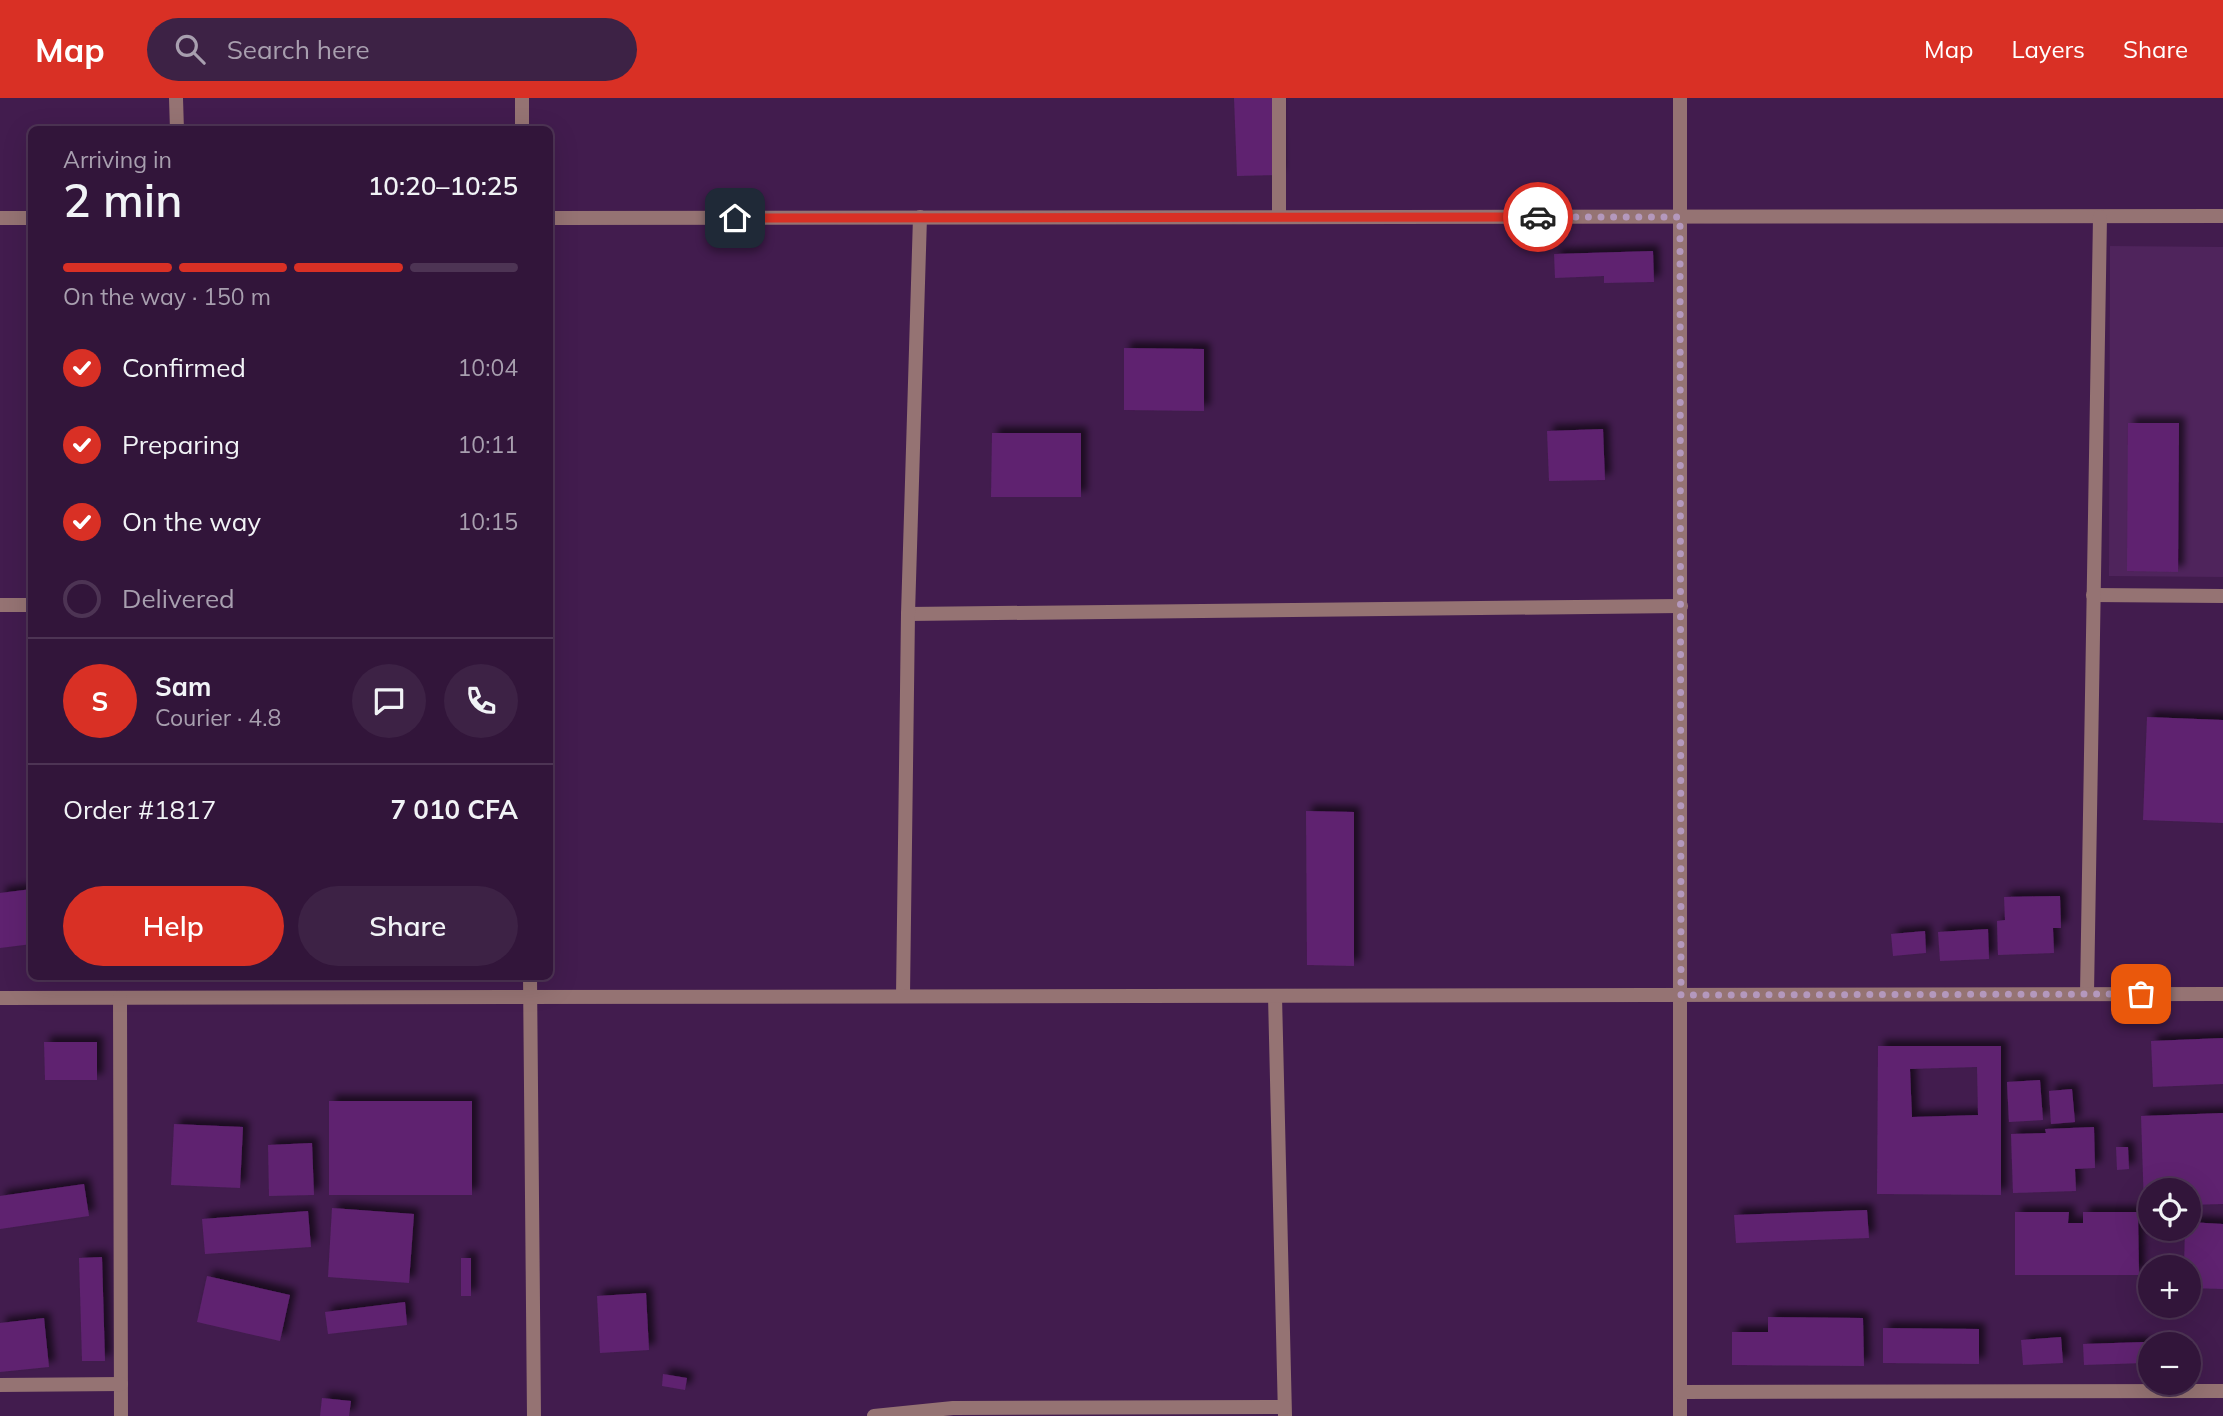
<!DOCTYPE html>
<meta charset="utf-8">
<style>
body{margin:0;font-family:Mulish,sans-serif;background:#3d2245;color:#f1f3f6;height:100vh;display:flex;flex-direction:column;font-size:26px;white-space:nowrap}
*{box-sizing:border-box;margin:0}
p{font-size:23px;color:#a89faf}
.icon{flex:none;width:38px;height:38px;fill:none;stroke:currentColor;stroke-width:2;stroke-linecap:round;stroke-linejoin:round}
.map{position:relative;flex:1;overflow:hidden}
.details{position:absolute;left:28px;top:28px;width:525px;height:854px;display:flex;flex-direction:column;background:#32153a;border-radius:10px;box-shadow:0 7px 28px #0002,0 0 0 2px #4d3454}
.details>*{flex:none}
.buttons{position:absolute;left:2138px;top:1080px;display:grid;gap:14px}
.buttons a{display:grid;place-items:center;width:63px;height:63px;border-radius:50%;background:#32153a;box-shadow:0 7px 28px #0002,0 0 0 2px #4d3454;font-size:35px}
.pin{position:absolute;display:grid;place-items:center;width:60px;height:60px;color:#fff;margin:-30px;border-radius:14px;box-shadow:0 4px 10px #0006}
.courier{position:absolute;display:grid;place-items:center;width:70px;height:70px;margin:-35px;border:5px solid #d93025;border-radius:50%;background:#fff;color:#222;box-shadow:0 2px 9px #0007}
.head em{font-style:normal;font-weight:600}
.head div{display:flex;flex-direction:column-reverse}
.head{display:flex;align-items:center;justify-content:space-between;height:119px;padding:0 35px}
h1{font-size:46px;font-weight:600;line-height:52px}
.bar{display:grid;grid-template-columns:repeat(4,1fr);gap:10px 7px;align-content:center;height:84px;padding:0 35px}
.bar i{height:9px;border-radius:5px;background:#4d3454}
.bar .current{background:#d93025}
.bar p{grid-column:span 4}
.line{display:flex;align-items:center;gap:18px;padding:0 35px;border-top:2px solid #4d3454}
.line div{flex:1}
.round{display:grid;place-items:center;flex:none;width:74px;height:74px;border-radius:37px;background:#3d2245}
ol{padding:0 35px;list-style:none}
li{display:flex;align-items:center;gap:21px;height:77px}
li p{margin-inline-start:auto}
li .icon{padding:7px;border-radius:50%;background:#d93025;color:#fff;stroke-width:4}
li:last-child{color:#a89faf}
li i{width:38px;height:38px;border:4px solid #4d3454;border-radius:50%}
.action{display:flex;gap:14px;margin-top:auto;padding:14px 35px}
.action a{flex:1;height:80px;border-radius:42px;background:#d93025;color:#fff;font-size:28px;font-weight:600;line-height:80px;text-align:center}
.action a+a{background:#3d2245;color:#f1f3f6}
header{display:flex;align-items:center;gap:42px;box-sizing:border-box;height:98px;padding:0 35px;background:#d93025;color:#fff}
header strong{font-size:33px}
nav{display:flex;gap:38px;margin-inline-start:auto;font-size:24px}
.search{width:490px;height:63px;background:#3d2245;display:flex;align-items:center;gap:18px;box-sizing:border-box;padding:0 24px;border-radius:38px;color:#a89faf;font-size:26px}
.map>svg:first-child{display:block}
.built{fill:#4f245c}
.building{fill:#5e236f;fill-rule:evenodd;filter:url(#shadow)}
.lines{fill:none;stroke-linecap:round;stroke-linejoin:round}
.street{stroke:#957373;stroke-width:14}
.done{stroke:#b498bd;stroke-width:7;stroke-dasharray:0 12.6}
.route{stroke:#d93025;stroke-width:9}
</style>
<header>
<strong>Map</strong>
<div class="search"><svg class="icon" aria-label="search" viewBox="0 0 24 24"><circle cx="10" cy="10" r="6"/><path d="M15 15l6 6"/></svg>Search here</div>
<nav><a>Map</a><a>Layers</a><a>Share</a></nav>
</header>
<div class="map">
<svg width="2223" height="1318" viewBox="0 0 2223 1318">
<defs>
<filter id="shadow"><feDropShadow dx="6" dy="-6" stdDeviation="3.5" flood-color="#0009"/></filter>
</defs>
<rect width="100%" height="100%" fill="#421c4e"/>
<polygon class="built" points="2110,148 2223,149 2223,479 2109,478"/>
<g class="building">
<polygon points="1234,0 1275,0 1278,77 1237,78"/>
<polygon points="1653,153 1654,184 1604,185 1604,178 1555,180 1554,156"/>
<polygon points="1124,250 1204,251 1204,313 1124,312"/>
<polygon points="2128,325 2179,325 2178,474 2127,473"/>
<polygon points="1603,331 1605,382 1549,383 1547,333"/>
<polygon points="992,335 1081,335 1081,399 991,399"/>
<polygon points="2147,619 2223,622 2223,725 2143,722"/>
<polygon points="1306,713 1354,714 1354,868 1307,867"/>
<polygon points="32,791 32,846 0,850 0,795"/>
<polygon points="2060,798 2061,830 2053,830 2054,855 1998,857 1997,823 2005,822 2004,799"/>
<polygon points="1988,831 1989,861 1940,863 1938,834"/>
<polygon points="1925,833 1926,855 1893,858 1891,836"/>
<polygon points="2223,940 2223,986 2153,989 2151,943"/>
<polygon points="44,944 97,944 97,982 45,982"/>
<path d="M 1878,948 L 2001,948 L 2001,1097 L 1877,1096 ZM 1977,969 L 1978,1017 L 1912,1019 L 1910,971 Z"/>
<polygon points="2040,982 2043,1022 2009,1024 2007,984"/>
<polygon points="2072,991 2075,1024 2051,1026 2049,993"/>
<rect x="329" y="1003" width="143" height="94"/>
<polygon points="2223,1015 2223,1106 2189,1107 2189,1092 2151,1092 2151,1108 2144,1109 2141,1018"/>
<polygon points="174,1026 243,1029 240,1090 171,1087"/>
<polygon points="2094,1029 2095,1070 2075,1071 2076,1093 2013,1095 2011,1036 2046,1035 2045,1031"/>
<polygon points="312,1045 314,1097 269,1098 268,1047"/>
<polygon points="2116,1049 2128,1049 2129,1071 2117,1072"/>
<polygon points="84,1086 89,1118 0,1131 0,1098"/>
<polygon points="332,1110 414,1116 409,1185 328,1179"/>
<polygon points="1867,1112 1869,1140 1736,1145 1734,1117"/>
<polygon points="308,1113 311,1149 205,1156 202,1121"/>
<polygon points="2015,1114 2069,1114 2068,1125 2083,1125 2083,1114 2138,1114 2139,1177 2015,1177"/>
<polygon points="2189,1124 2223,1126 2223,1191 2189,1190 2189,1169 2184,1169 2185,1130 2189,1130"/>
<polygon points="102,1159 105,1263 82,1263 79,1160"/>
<rect x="461" y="1160" width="10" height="38"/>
<polygon points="207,1178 290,1197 280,1243 197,1224"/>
<polygon points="646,1195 649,1252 600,1255 597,1198"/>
<polygon points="405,1204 407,1227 328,1236 325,1214"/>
<polygon points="1768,1219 1863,1220 1864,1268 1732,1267 1732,1234 1768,1234"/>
<polygon points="44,1220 49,1269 0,1274 0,1225"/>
<polygon points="1883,1230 1979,1231 1979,1266 1883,1265"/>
<polygon points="2061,1239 2063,1265 2023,1267 2021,1242"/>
<polygon points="2144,1244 2145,1265 2084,1267 2083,1246"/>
<polygon points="663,1276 687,1280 685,1292 662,1288"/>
<polygon points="322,1300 351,1303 349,1318 320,1318"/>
</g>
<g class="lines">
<g class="street">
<polyline points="176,0 177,32"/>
<polyline points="522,0 522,32"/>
<polyline points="1279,0 1279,119"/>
<polyline points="1680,0 1680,1318"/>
<polyline points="0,120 32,120"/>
<polyline points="550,120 2223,118"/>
<polyline points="2093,497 2223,498"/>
<polyline points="0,507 32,507"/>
<polyline points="908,516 1681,508"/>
<polyline points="530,878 534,1318"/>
<polyline points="2087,896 2100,119"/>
<polyline points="903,898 908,516 920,119"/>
<polyline points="1275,898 1285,1318"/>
<polyline points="0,900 2223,896"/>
<polyline points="120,900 121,1318"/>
<polyline points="0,1287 121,1286"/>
<polyline points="1681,1294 2223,1293"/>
<polyline points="874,1318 953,1310 1284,1309"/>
</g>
</g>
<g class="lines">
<polyline class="done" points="1538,119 1680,119 1681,897 2141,896"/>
<polyline class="route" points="735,120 1538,119"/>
</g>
</svg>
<div class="buttons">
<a><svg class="icon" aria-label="locate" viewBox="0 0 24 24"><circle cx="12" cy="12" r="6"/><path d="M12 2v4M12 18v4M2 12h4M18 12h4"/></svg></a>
<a>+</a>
<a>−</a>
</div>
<div class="pin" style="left:2141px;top:896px;background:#ea580c"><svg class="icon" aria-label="bag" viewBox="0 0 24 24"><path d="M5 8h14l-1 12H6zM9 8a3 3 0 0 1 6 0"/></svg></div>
<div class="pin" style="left:735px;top:120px;background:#1f2937"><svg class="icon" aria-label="home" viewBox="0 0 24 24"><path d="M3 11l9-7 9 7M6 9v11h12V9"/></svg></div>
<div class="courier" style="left:1538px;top:119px"><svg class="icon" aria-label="car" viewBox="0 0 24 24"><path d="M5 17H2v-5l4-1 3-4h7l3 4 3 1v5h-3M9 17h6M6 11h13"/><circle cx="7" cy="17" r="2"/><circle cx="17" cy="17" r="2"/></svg></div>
<section class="details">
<div class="head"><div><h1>2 min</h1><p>Arriving in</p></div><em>10:20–10:25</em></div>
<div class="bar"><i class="current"></i><i class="current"></i><i class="current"></i><i></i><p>On the way · 150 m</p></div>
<ol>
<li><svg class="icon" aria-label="check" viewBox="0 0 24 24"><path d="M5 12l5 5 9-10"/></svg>Confirmed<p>10:04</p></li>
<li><svg class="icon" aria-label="check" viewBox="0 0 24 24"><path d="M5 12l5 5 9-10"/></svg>Preparing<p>10:11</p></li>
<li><svg class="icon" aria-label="check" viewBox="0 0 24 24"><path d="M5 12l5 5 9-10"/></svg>On the way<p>10:15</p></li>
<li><i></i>Delivered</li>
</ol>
<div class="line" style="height:126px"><b class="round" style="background:#d93025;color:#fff">S</b><div><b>Sam</b><p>Courier · 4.8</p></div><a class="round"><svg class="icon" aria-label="chat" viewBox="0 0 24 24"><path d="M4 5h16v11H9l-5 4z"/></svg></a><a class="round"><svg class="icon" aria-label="phone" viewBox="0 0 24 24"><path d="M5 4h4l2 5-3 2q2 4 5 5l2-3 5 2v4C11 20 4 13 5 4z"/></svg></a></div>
<div class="line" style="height:91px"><div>Order #1817</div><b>7 010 CFA</b></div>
<div class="action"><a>Help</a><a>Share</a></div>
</section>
</div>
